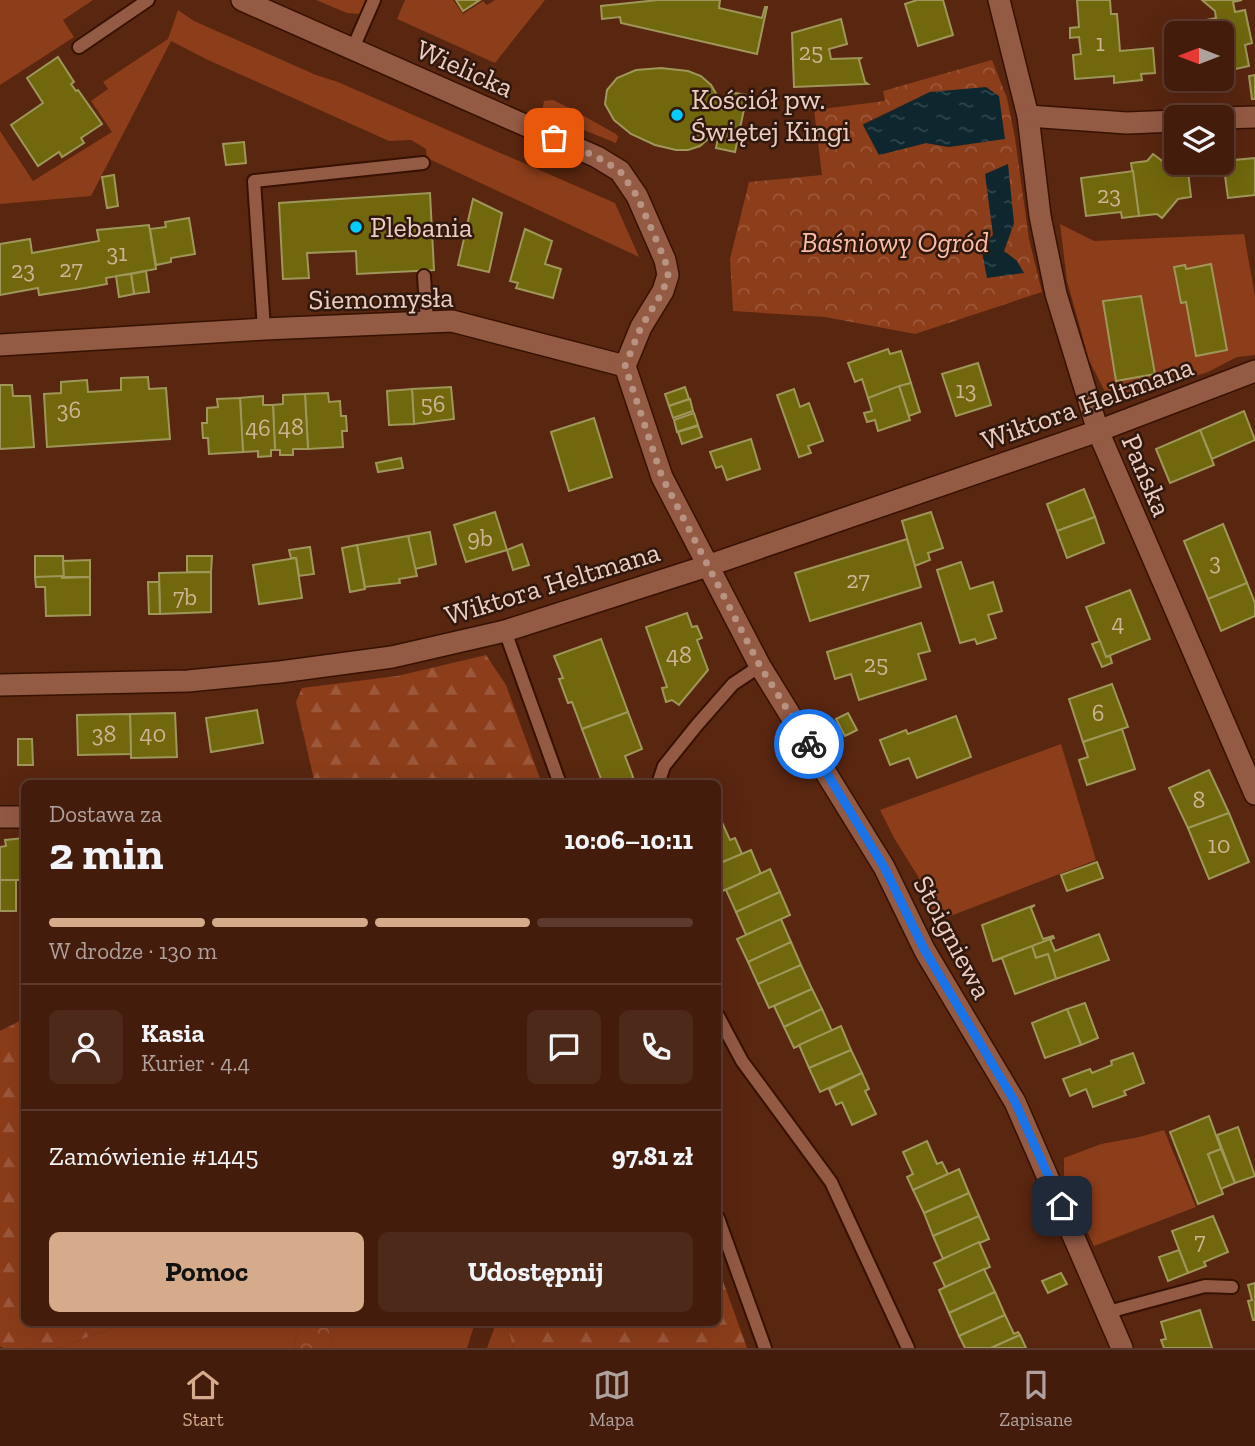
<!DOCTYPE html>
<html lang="pl">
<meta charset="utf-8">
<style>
body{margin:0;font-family:"Zilla Slab",serif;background:#4d291a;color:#f1f3f6;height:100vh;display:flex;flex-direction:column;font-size:26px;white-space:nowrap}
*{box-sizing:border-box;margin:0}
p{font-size:23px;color:#afa19d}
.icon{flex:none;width:38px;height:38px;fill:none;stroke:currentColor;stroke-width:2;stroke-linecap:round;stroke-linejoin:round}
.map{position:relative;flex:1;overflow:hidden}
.drawer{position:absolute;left:21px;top:780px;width:700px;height:546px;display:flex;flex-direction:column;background:#431c0c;border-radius:10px;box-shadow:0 7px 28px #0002,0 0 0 2px #5b3a2d}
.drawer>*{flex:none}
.needle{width:46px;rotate:270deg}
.fabs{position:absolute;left:1164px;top:21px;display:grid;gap:14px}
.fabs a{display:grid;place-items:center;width:70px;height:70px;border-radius:10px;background:#431c0c;box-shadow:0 7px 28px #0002,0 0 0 2px #5b3a2d;font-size:35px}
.pin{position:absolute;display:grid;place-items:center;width:60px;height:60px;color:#fff;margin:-30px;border-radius:14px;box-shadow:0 4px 10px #0006}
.courier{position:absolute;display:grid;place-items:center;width:70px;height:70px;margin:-35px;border:5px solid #1a73e8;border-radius:50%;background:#fff;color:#222;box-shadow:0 2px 9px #0007}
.headline em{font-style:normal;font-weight:700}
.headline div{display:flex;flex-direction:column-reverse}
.headline{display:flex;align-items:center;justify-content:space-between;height:119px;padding:0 28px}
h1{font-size:46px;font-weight:700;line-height:52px}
.bar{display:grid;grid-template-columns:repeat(4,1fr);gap:10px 7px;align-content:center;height:84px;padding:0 28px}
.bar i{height:9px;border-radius:5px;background:#5b3a2d}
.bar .current{background:#d6ab8b}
.bar p{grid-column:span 4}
.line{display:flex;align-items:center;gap:18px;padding:0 28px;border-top:2px solid #5b3a2d}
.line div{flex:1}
.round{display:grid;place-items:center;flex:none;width:74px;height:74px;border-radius:10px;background:#4d291a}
.button{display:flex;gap:14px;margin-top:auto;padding:14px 28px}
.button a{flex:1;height:80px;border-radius:10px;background:#d6ab8b;color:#111;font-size:28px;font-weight:700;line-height:80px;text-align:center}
.button a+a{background:#4d291a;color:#f1f3f6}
.menu{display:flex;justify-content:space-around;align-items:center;height:98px;border-top:2px solid #5b3a2d;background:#431c0c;font-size:19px;color:#afa19d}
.menu a{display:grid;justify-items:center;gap:4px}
.menu .current{color:#d6ab8b}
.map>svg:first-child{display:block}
.green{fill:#8c3d1a}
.forest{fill:url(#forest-firs)}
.park{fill:url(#park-crowns);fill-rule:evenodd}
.water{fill:url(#water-ripples)}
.building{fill:#71670d;stroke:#9f975a;stroke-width:2}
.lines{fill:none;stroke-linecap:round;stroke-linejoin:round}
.lane-casing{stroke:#371102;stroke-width:16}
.street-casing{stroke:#371102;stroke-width:24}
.lane{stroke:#935a44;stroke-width:12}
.street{stroke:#935a44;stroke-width:21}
.done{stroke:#b99382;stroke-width:7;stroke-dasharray:0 12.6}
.route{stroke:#1a73e8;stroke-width:9}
.poi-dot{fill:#04cbf9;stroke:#2f180e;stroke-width:2.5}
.labels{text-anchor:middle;stroke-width:5;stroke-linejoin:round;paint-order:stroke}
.number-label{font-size:24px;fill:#ceb493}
.street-label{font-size:28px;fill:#edcdc0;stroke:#2f180e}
.poi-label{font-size:28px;fill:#edcdc0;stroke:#2f180e;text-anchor:start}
.park-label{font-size:28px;font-style:italic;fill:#fcbda5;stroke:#2f180e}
</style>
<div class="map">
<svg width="1255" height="1348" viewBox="0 0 1255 1348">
<defs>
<pattern id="forest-firs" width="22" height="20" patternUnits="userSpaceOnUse" patternTransform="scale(1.75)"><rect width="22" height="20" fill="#8c3d1a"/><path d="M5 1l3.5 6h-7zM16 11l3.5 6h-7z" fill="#9c583a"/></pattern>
<pattern id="park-crowns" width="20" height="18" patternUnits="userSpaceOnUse" patternTransform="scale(1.75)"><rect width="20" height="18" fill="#8c3d1a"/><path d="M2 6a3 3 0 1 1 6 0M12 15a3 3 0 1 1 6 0" fill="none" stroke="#9c583a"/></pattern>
<pattern id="water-ripples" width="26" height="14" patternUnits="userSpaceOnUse" patternTransform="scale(1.75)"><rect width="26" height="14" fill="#0e272f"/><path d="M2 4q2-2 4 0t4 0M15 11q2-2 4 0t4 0" fill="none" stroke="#31454b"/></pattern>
</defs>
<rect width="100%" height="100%" fill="#592610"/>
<g class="green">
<polygon points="0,0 93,0 63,20 74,37 0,85"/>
<polygon points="316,0 366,0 360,14 347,13"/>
<polygon points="405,0 453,0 463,14 483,1 487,5 495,0 545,0 495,63 397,19"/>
<polygon points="178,10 194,21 316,75 338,82 615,203 639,257 427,158 426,149 411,140 389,141 206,59 171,41 91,196 0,204 0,131 33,181 112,132 91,101 108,89 103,82 168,39"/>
<polygon points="553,100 571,109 567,120 572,121 575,111 616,134 618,137 616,143 542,113 544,101"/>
<polygon points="1060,224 1094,241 1244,234 1255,296 1255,355 1237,357 1208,372 1125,398 1107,396 1089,360 1067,281"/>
<polygon points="1061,744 1096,860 935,922 919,878 894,838 880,810"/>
<polygon points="1164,1130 1196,1207 1094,1246 1085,1227 1076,1199 1064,1178 1064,1158 1101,1144 1139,1137"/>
<polygon points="127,1323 300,1323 294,1348 58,1348"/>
<polygon points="326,1323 475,1323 467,1348 336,1348"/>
<polygon points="496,1323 507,1323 513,1348 487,1348"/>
</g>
<g class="forest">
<polygon points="486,655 506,685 542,784 315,784 296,702 302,688 397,676"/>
<polygon points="24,1019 24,1323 127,1323 58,1348 3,1348 0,1346 0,1031"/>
<polygon points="718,1267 747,1348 513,1348 507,1323 718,1323"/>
</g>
<g class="park">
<path d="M 992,60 L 1007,98 L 1015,138 L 1029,239 L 1042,292 L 915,334 L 825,317 L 733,311 L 730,259 L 749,182 L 822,175 L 814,110 L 885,101 L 883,91 ZM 930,92 L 949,147 L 926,143 L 879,155 L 863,124 ZM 1014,223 L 1004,251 L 1017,261 L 981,247 L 993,235 Z"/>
<polygon points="300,1323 326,1323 336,1348 294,1348"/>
</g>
<g class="water">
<polygon points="986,87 999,96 1005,139 949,147 926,143 879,155 863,125 930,92"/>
<polygon points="1008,164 1014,223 1004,251 1017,261 1024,273 987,278 981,247 993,235 985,174"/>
</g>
<g class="building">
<polygon points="456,0 480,0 463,11"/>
<polygon points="658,0 720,0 719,8 762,18 765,7 767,7 757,54 621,23 620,17 602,19 601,6"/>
<polygon points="917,0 943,0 953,35 918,46 905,4"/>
<polygon points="1077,0 1110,0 1111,14 1117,14 1120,51 1153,48 1155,73 1141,74 1142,80 1114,83 1114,76 1075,79 1073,55 1081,54 1079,37 1070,38 1070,28 1079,27"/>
<polygon points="1202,0 1242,0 1233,2 1235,12 1245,10 1252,43 1245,45 1249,66 1222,72 1222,33 1209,33 1206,20 1216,18 1215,11"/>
<polygon points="841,19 847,44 829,49 831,59 861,58 859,60 865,82 868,84 794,87 792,33"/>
<polygon points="58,57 74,82 71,84 76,91 78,90 102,124 81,138 84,143 62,157 59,152 38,166 11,125 43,103 27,78"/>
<polygon points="661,68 688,71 701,76 711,85 718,97 721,109 725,109 729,92 747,95 735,152 716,148 720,130 716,128 709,138 700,146 688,150 676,150 655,145 631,134 614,120 605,104 607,90 617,78 636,70"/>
<polygon points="1255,75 1255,99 1252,99 1249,76"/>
<polygon points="244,142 246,163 226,165 223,144"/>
<polygon points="1153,154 1165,163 1187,163 1191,197 1178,199 1162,218 1157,214 1139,216 1131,163 1147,161"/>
<polygon points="1255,158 1255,195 1228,198 1223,161"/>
<polygon points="1133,171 1139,216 1122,218 1121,212 1086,216 1081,178"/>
<polygon points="114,175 118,206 107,208 102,177"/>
<polygon points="430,193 434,270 357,274 356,251 307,253 309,278 283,279 279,203"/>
<polygon points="473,199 502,213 489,272 458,265"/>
<polygon points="189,218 195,254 171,258 171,262 156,265 150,229 166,227 165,222"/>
<polygon points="149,225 156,269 106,278 107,284 85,288 39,295 38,288 0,295 0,244 30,239 32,253 99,241 97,230"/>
<polygon points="525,229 552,241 545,264 561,269 553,298 516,288 518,283 510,281"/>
<polygon points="1211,264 1227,350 1196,356 1186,302 1181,303 1174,267 1185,265 1186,269"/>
<polygon points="146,271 149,292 134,294 131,274"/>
<polygon points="131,274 134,294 119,297 116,276"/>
<polygon points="1141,296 1155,374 1116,381 1103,301"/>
<polygon points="888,349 890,354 901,351 911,383 868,398 862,379 855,382 848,363"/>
<polygon points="978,363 991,405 956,416 942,374"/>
<polygon points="148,377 149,389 166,388 170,439 47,447 44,394 61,393 61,382 87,380 88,392 121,390 121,378"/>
<polygon points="911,383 920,412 909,416 899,386"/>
<polygon points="0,385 12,385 13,396 30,396 34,447 0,449"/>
<polygon points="899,386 910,420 878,431 875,420 867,422 864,413 872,411 868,398"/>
<polygon points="451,387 454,419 414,424 412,389"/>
<polygon points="685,387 689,399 669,406 665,394"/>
<polygon points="412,389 414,424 389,425 387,391"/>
<polygon points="794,389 800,407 809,403 823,441 808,446 811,453 799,457 777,395"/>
<polygon points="328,393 329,402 340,401 341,416 346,416 347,431 342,431 343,447 308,449 305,394"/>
<polygon points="305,394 308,449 293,449 293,455 280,455 280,450 275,450 273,405 283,404 283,395"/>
<polygon points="263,396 263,405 273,405 275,450 271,450 271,456 258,457 258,451 243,452 240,398"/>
<polygon points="240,398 243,452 209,454 208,438 203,438 202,423 207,423 207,408 218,407 217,399"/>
<polygon points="690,399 693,411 673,418 669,406"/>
<polygon points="1244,411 1255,440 1212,459 1200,430"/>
<polygon points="694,413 698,425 677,432 674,420"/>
<polygon points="594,418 612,477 569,491 551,432"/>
<polygon points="698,426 702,437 682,444 678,432"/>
<polygon points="1200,430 1214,465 1170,483 1156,449"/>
<polygon points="751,439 760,469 727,480 722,466 716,468 710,452"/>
<polygon points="401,458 403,468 378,472 376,463"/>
<polygon points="1084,489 1095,517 1057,531 1047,504"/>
<polygon points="495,512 507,550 466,562 454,525"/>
<polygon points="931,512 943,548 928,553 930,560 915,566 902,521"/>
<polygon points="1095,517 1104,543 1067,558 1057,531"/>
<polygon points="1223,524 1247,583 1208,599 1184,541"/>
<polygon points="430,532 436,564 415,569 408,536"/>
<polygon points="408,536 417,576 399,579 400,583 365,587 357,545"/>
<polygon points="907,539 921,587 810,621 795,573"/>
<polygon points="522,544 529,565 513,570 507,550"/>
<polygon points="357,545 365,589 350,592 342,548"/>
<polygon points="310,547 314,574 299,576 296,558 291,558 289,550"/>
<polygon points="35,556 63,556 64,577 35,577"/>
<polygon points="187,556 212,556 211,572 187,572"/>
<polygon points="296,558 302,598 259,604 253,565"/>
<polygon points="90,560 90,577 64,577 63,561"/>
<polygon points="961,562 970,589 993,582 1002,611 988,615 996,638 977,644 975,639 960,643 937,570"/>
<polygon points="211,572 211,612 160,614 159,573"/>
<polygon points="62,576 62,578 90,577 90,615 46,616 45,587 36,587 35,577"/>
<polygon points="148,582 159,582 160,614 149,614"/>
<polygon points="1247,583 1255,603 1255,616 1221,631 1208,599"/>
<polygon points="1130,590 1150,639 1106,657 1086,607"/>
<polygon points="687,613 692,627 697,626 702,638 697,640 708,670 679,705 672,700 666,702 662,688 667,687 646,627"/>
<polygon points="921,623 930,651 918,654 926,679 859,700 851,674 835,679 827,652"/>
<polygon points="601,639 628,712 582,729 572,702 568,703 559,679 563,678 554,656"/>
<polygon points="1100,641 1106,657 1110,656 1112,663 1102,667 1092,644"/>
<polygon points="1112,684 1128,727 1083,742 1069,699"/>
<polygon points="257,710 263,743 211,752 206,718"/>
<polygon points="628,712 642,749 625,756 633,777 629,784 603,784 582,729"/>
<polygon points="175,713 177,757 131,758 130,714"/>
<polygon points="848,713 857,730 845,736 836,719"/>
<polygon points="130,714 131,754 78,755 77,715"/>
<polygon points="956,716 971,757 917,778 909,758 890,765 880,740 906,730 908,734"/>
<polygon points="1122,729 1135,769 1087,785 1079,760 1088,757 1083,742"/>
<polygon points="18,739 32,739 33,765 18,765"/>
<polygon points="1209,770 1229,813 1188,828 1169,788"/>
<polygon points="1229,813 1249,862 1209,879 1188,828"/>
<polygon points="720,818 730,840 735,838 742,854 718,864 718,819"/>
<polygon points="24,838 24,880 0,880 0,847 6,846 5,840"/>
<polygon points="751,850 761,874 718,893 718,864"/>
<polygon points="1097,862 1103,878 1067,891 1061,875"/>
<polygon points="770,869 780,892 736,912 726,890"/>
<rect x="0" y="880" width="16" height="31"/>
<polygon points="780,892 790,915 746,935 736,912"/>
<polygon points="1035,905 1031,908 1043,939 1053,936 1054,938 993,961 982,925"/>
<polygon points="781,919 791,942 748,962 737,939"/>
<polygon points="1099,934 1109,960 1056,979 1048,954 1036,958 1032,946 1050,939 1055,951"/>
<polygon points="791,942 801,965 758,984 748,962"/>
<polygon points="1032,946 1036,958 1048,954 1056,979 1015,994 1002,958 993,961"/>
<polygon points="801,965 812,989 769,1008 758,984"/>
<polygon points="812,989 822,1009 784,1027 774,1006"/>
<polygon points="1085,1003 1098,1038 1081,1045 1067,1009"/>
<polygon points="822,1009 832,1031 794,1048 784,1027"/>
<polygon points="1067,1009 1081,1045 1045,1058 1032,1023"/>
<polygon points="841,1026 851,1050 809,1068 799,1045"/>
<polygon points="851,1050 862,1073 820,1092 809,1068"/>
<polygon points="1133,1053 1144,1083 1124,1091 1126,1095 1093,1107 1086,1089 1070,1096 1063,1079 1090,1069 1092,1073 1112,1065 1111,1061"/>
<polygon points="862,1073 869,1089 865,1091 876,1114 852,1125 842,1102 836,1105 829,1089"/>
<polygon points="1209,1116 1221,1149 1208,1154 1223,1194 1198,1204 1170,1132"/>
<polygon points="1238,1127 1255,1176 1235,1183 1217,1135"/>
<polygon points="927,1141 937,1164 942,1162 948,1174 913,1190 907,1177 913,1174 903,1152"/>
<polygon points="1221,1149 1235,1183 1221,1189 1208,1154"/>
<polygon points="959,1169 969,1193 924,1213 913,1190"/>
<polygon points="969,1193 979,1216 933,1236 924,1213"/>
<polygon points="979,1216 989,1239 943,1259 933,1236"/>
<polygon points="1213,1216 1228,1252 1204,1262 1206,1266 1188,1273 1172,1231"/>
<polygon points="979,1242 990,1267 945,1287 934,1263"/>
<polygon points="1179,1250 1188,1273 1168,1281 1159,1257"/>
<polygon points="984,1269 995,1292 949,1313 939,1290"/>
<polygon points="1061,1273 1067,1284 1048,1293 1042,1281"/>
<polygon points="1255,1283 1255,1320 1253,1320 1248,1301 1252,1300 1248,1285"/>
<polygon points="995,1292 1005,1315 959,1336 949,1313"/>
<polygon points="1200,1310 1212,1348 1164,1348 1161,1340 1166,1339 1161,1322"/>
<polygon points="1005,1315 1014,1334 1018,1332 1020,1335 991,1348 965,1348 959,1336"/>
<polygon points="1020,1335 1026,1348 991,1348"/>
</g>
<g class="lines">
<defs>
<g id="lane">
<polyline points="79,47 148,0"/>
<polyline points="353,48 374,0"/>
<polyline points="424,276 427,322"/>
<polyline points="264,329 254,181 423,163"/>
<polyline points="505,631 560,784"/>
<polyline points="658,784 664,766 697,725 733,684 760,666"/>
<polyline points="718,1016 742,1061 831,1182 908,1348"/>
<polyline points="718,1218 765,1348"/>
<polyline points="1108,1312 1205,1286 1232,1287"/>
</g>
<g id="street">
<polyline points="242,0 597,157 620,171 637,196 665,260 668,275 663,291 641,327 625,366"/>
<polyline points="999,0 1028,116 1040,216 1056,294 1098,431 1255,794"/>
<polyline points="1028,116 1127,123 1176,121"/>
<polyline points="1222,118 1255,117"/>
<polyline points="0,345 264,329 452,321 625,366"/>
<polyline points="625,366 662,477 760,666 884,867 925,951 1015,1102 1122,1348"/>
<polyline points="0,685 188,681 280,672 392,657 505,631 707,566 1098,431 1255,371"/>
<polyline points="0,817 24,817"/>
</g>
</defs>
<use href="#lane" class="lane-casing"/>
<use href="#street" class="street-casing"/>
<use href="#lane" class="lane"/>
<use href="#street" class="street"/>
</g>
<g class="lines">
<polyline class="done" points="554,138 597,157 620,171 637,196 665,260 668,275 663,291 641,327 625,366 662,477 760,666 809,744"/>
<polyline class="route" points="809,744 884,867 925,951 1015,1102 1062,1206"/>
</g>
<g class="poi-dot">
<circle cx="677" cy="115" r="7"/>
<circle cx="356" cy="227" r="7"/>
</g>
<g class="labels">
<g class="number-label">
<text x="1100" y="51">1</text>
<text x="811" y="60">25</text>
<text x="1109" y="203">23</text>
<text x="117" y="261">31</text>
<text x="71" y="277">27</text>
<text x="23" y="278">23</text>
<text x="966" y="398">13</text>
<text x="433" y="412">56</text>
<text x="69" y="418">36</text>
<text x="291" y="435">48</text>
<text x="258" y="436">46</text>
<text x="480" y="546">9b</text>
<text x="1215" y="570">3</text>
<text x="858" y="588">27</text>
<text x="185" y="605">7b</text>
<text x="1118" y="631">4</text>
<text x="679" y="663">48</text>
<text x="876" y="672">25</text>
<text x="1098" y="721">6</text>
<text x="104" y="742">38</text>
<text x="153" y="742">40</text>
<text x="1199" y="808">8</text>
<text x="1219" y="853">10</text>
<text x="1200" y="1249">7</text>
</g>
<g class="street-label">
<text transform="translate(465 68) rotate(24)" y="10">Wielicka</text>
<text transform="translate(381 298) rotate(-1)" y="10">Siemomysła</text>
<text transform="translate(1087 403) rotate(-20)" y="10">Wiktora Heltmana</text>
<text transform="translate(1147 475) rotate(67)" y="10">Pańska</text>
<text transform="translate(552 583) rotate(-17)" y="10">Wiktora Heltmana</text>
<text transform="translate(953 937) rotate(62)" y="10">Stoigniewa</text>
</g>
<g class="poi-label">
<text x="691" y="109">Kościół pw.<tspan x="691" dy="32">Świętej Kingi</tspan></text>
<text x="370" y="237">Plebania</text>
</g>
<g class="park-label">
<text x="895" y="252">Baśniowy Ogród</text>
</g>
</g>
</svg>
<div class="fabs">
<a><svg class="needle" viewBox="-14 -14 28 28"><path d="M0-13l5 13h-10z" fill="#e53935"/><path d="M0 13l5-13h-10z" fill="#afa19d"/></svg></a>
<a><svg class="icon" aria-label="layers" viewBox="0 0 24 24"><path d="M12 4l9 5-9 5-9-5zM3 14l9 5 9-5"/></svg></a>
</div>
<div class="pin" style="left:554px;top:138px;background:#ea580c"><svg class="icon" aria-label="bag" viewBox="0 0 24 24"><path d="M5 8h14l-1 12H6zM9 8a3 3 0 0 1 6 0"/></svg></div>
<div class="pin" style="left:1062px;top:1206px;background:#1f2937"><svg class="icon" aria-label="home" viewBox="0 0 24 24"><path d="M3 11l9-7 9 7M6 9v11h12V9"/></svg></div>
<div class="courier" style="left:809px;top:744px"><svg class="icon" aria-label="bike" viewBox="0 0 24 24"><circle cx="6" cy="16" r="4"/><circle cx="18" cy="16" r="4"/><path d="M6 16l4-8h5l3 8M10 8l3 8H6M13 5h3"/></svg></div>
<section class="drawer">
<div class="headline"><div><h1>2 min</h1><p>Dostawa za</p></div><em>10:06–10:11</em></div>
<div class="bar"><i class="current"></i><i class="current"></i><i class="current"></i><i></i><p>W drodze · 130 m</p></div>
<div class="line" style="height:126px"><a class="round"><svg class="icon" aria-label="person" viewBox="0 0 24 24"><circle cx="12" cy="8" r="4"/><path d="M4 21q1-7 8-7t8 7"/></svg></a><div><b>Kasia</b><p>Kurier · 4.4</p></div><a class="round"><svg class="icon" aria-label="chat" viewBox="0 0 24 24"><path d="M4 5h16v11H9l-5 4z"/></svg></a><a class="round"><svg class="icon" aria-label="phone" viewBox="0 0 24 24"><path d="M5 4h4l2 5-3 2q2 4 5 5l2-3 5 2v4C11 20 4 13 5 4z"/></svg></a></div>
<div class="line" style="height:91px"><div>Zamówienie #1445</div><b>97.81 zł</b></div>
<div class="button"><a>Pomoc</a><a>Udostępnij</a></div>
</section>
</div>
<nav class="menu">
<a class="current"><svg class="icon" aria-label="home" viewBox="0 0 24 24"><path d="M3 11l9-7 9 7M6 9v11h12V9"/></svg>Start</a>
<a><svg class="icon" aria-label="map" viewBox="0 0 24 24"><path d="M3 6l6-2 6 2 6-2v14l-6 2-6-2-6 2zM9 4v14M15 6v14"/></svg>Mapa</a>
<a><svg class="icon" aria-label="saved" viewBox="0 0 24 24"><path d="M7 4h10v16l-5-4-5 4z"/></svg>Zapisane</a>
</nav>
